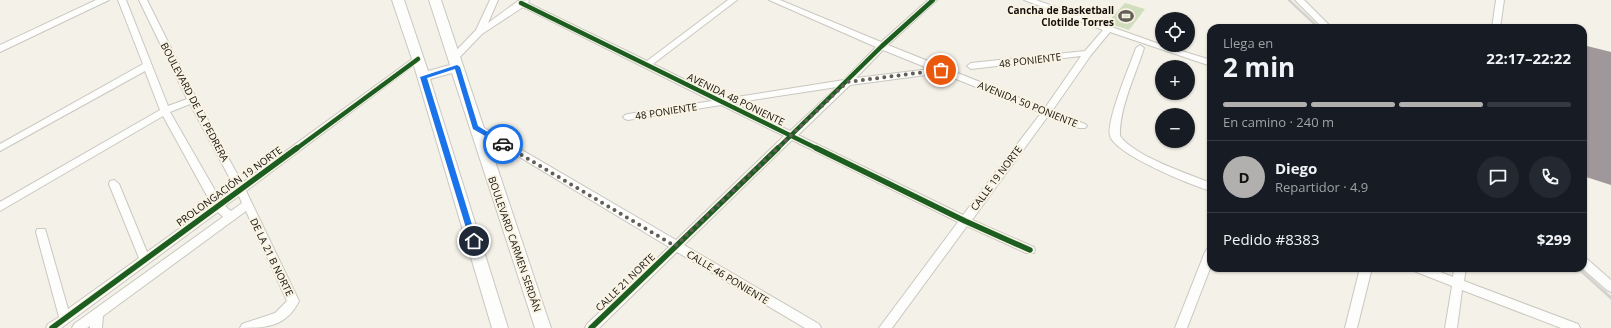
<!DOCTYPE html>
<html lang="es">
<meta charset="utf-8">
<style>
body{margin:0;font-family:"Open Sans",sans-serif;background:#242831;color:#f1f3f6;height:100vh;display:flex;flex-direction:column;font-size:15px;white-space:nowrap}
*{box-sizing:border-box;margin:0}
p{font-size:13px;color:#9ea1a6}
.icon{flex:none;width:22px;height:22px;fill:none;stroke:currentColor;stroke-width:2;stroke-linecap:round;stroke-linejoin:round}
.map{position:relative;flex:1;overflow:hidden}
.drawer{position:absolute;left:1207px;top:24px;width:380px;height:248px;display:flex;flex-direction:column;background:#171b24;border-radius:12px;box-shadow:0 1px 3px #0004}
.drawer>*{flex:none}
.fabs{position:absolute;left:1155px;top:12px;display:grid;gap:8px}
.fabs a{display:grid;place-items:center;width:40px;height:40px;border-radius:50%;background:#171b24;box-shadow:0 1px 3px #0004;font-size:20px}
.pin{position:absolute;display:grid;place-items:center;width:34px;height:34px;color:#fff;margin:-17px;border:2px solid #fff;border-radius:50%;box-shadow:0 1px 4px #0007}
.courier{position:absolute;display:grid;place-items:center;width:40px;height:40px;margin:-20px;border:3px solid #1a73e8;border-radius:50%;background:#fff;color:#222;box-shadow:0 1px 5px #0007}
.summary em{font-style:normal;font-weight:700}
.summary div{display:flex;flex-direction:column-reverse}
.summary{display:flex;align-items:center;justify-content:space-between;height:68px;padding:0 16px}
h1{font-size:26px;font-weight:700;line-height:30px}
.bar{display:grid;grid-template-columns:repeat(4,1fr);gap:6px 4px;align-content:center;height:48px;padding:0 16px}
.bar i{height:5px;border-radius:3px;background:#363941}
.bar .active{background:#b1b0af}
.bar p{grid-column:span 4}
.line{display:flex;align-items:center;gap:10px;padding:0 16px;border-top:1px solid #363941}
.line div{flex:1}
.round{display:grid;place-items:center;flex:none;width:42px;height:42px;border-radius:21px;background:#242831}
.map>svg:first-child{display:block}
.green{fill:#d1debd}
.building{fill:#9f979a}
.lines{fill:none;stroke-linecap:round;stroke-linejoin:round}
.minor-casing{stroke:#c9c7c0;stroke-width:2}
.tertiary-casing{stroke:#c9c7c0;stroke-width:2}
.secondary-casing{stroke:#c9c7c0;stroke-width:2}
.minor{fill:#fdfdfc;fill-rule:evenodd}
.tertiary{fill:#fdfdfc;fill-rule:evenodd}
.secondary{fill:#fdfdfc;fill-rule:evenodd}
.rail-far1{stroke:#d3d2cf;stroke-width:2.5}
.rail{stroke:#d3d2cf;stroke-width:3}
.cycleway-far1-casing{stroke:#f9f3e3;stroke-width:6}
.cycleway-casing{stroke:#f9f3e3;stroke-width:8}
.cycleway-far1{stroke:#1b5e20;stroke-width:4.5}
.cycleway{stroke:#1b5e20;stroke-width:5.5}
.route{fill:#1a73e8}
.done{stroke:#625f58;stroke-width:4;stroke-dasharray:0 7.2}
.labels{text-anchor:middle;stroke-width:4;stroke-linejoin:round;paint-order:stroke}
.poi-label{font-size:10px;font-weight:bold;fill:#13100b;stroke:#f9f3e3;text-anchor:end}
.street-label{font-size:10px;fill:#13100b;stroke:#f9f3e3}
</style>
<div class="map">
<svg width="1611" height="328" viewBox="0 0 1611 328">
<rect width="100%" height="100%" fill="#f4f1e8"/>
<polygon class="green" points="1125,3 1145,9 1129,30 1107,23"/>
<polygon class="building" points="1583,45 1611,52 1611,185 1583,176"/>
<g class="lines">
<defs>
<g id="minor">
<path d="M 118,0 L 126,0 L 168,106 L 187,99 L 139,0 L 147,0 L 197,100 L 242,183 L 415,57 L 418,56 L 422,59 L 246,191 L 299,301 C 286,327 266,328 240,328 L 242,324 L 275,313 L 287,301 L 246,211 L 103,316 L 102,328 L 90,328 L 90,326 L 87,328 L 72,328 L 74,324 L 223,217 L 218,212 L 61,328 L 46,328 L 48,324 L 59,317 L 36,232 L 37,229 L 45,229 L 46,232 L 68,309 L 139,258 L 109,184 L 110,181 L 114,180 L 119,184 L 147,252 L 212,205 L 163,116 L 0,211 L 0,202 L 160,110 L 145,71 L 0,151 L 0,144 L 143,64 ZM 190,104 L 235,188 L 220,199 L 170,112 ZM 239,196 L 242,203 L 231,211 L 225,206 Z"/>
<path d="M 490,0 L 498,0 L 488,23 L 518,1 L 529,0 L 528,3 L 647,61 L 728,0 L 737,0 L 653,64 L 724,99 L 844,80 L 876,47 L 769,0 L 780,0 L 881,42 L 928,0 L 937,0 L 888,45 L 1045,108 L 1081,56 L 971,69 L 967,66 L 971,63 L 1085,51 L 1103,30 L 1024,0 L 1036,0 L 1162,45 L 1211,60 L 1211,66 L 1110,32 L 1091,55 L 1052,111 L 1085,124 L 1087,126 L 1085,128 L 1079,128 L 1048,116 L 972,220 L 1034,247 L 1035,250 L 1034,253 L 1026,253 L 967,226 L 892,328 L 879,328 L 958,222 L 792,140 L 684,245 L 819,324 L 821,328 L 805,328 L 677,252 L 599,328 L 585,328 L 587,324 L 669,247 L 473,129 L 471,127 L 473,125 L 479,125 L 676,240 L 784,136 L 721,105 L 628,120 L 625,119 L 623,117 L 625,115 L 628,114 L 712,101 L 523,7 L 482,34 L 457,60 L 451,60 L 450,58 L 451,56 L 476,30 ZM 883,50 L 930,69 L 856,78 ZM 941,73 L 1041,113 L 963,215 L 798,135 L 850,85 ZM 837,87 L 790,131 L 733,103 Z"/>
<polygon points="1295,0 1304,0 1332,28 1323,28"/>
<polygon points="1496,0 1504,0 1500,28 1492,28"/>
<path d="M 1140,45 L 1144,48 C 1136,74 1119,108 1120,136 C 1136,157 1186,173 1211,183 L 1211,191 C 1191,185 1116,155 1110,136 C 1106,121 1130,65 1136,48 Z"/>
<polygon points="1211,248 1211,266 1187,328 1175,328 1205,252 1207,249"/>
<polygon points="1583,258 1587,259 1611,280 1611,292 1607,290 1582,268"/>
<polygon points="1360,268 1372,268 1357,328 1345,328"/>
<polygon points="1412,268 1430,268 1453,277 1454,268 1466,268 1464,281 1578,324 1580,328 1561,328 1462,290 1457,328 1445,328 1452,286 1414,271"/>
</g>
<polygon id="tertiary" points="96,0 109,0 0,52 0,45"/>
<polygon id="secondary" points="392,0 404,0 428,71 450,65 429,0 441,0 551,328 535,328 452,73 430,79 508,328 492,328 412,59"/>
</defs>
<use href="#minor" class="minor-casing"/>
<use href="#tertiary" class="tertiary-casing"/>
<use href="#secondary" class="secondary-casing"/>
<use href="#minor" class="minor"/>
<use href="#tertiary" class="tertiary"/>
<use href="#secondary" class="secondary"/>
<polyline class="rail-far1" points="1289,0 1319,28"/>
<polyline class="rail" points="1578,268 1611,298"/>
<defs>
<g id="cycleway-far1">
<polyline points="521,3 818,149"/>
<polyline points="296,149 418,59"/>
<polyline points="777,149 882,46 933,0"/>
</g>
<g id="cycleway">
<polyline points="816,148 965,221 1030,250"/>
<polyline points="52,328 297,148"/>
<polyline points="591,328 778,148"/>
</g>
</defs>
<use href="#cycleway-far1" class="cycleway-far1-casing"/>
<use href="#cycleway" class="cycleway-casing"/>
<use href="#cycleway-far1" class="cycleway-far1"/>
<use href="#cycleway" class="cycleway"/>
</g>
<polygon class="route" points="457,65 460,67 478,126 507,144 501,145 473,129 455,69 427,78 477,241 474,244 470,241 420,77"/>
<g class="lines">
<polyline class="done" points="503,144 675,246 847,82 941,70"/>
</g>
<defs>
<symbol id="stadium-bare" viewBox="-9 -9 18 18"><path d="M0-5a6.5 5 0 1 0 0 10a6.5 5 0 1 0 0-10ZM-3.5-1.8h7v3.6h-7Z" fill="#625f58" stroke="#f9f3e3" stroke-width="2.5" paint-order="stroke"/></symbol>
</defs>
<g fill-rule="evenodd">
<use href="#stadium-bare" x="1115" y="5" width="22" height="22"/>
</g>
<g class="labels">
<g class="poi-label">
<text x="1114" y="14">Cancha de Basketball<tspan x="1114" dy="12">Clotilde Torres</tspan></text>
</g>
<g class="street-label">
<text transform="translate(1030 60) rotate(-7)" y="4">48 PONIENTE</text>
<text transform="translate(736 99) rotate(26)" y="4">AVENIDA 48 PONIENTE</text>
<text transform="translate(195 102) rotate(62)" y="4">BOULEVARD DE LA PEDRERA</text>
<text transform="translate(1028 104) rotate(22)" y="4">AVENIDA 50 PONIENTE</text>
<text transform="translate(666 111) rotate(-9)" y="4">48 PONIENTE</text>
<text transform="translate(996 178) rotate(-53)" y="4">CALLE 19 NORTE</text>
<text transform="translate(229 186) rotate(-36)" y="4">PROLONGACIÓN 19 NORTE</text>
<text transform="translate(515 244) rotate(71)" y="4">BOULEVARD CARMEN SERDÁN</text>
<text transform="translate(272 257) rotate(64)" y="4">DE LA 21 B NORTE</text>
<text transform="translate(728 277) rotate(31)" y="4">CALLE 46 PONIENTE</text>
<text transform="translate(625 282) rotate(-44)" y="4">CALLE 21 NORTE</text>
</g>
</g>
</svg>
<div class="fabs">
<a><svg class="icon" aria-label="locate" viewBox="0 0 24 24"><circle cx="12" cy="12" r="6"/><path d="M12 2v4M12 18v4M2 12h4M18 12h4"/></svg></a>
<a>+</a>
<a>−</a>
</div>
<div class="pin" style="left:941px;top:70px;background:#ea580c"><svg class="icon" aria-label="bag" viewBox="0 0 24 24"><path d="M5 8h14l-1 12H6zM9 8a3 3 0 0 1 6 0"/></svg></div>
<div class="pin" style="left:474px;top:241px;background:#1f2937"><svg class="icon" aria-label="home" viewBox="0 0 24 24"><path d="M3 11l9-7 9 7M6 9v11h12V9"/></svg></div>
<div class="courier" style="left:503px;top:144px"><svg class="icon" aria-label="car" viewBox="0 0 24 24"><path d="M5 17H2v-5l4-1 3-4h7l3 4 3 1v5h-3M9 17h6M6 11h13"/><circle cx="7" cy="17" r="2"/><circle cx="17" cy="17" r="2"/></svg></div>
<section class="drawer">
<div class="summary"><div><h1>2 min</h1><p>Llega en</p></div><em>22:17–22:22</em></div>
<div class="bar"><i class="active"></i><i class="active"></i><i class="active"></i><i></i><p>En camino · 240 m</p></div>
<div class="line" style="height:72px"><b class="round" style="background:#b1b0af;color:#111">D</b><div><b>Diego</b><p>Repartidor · 4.9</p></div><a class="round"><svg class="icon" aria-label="chat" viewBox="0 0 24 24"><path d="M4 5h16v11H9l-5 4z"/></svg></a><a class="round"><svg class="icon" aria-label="phone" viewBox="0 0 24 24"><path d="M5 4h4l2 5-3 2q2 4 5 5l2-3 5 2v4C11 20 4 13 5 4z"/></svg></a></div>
<div class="line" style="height:52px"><div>Pedido #8383</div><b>$299</b></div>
</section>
</div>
